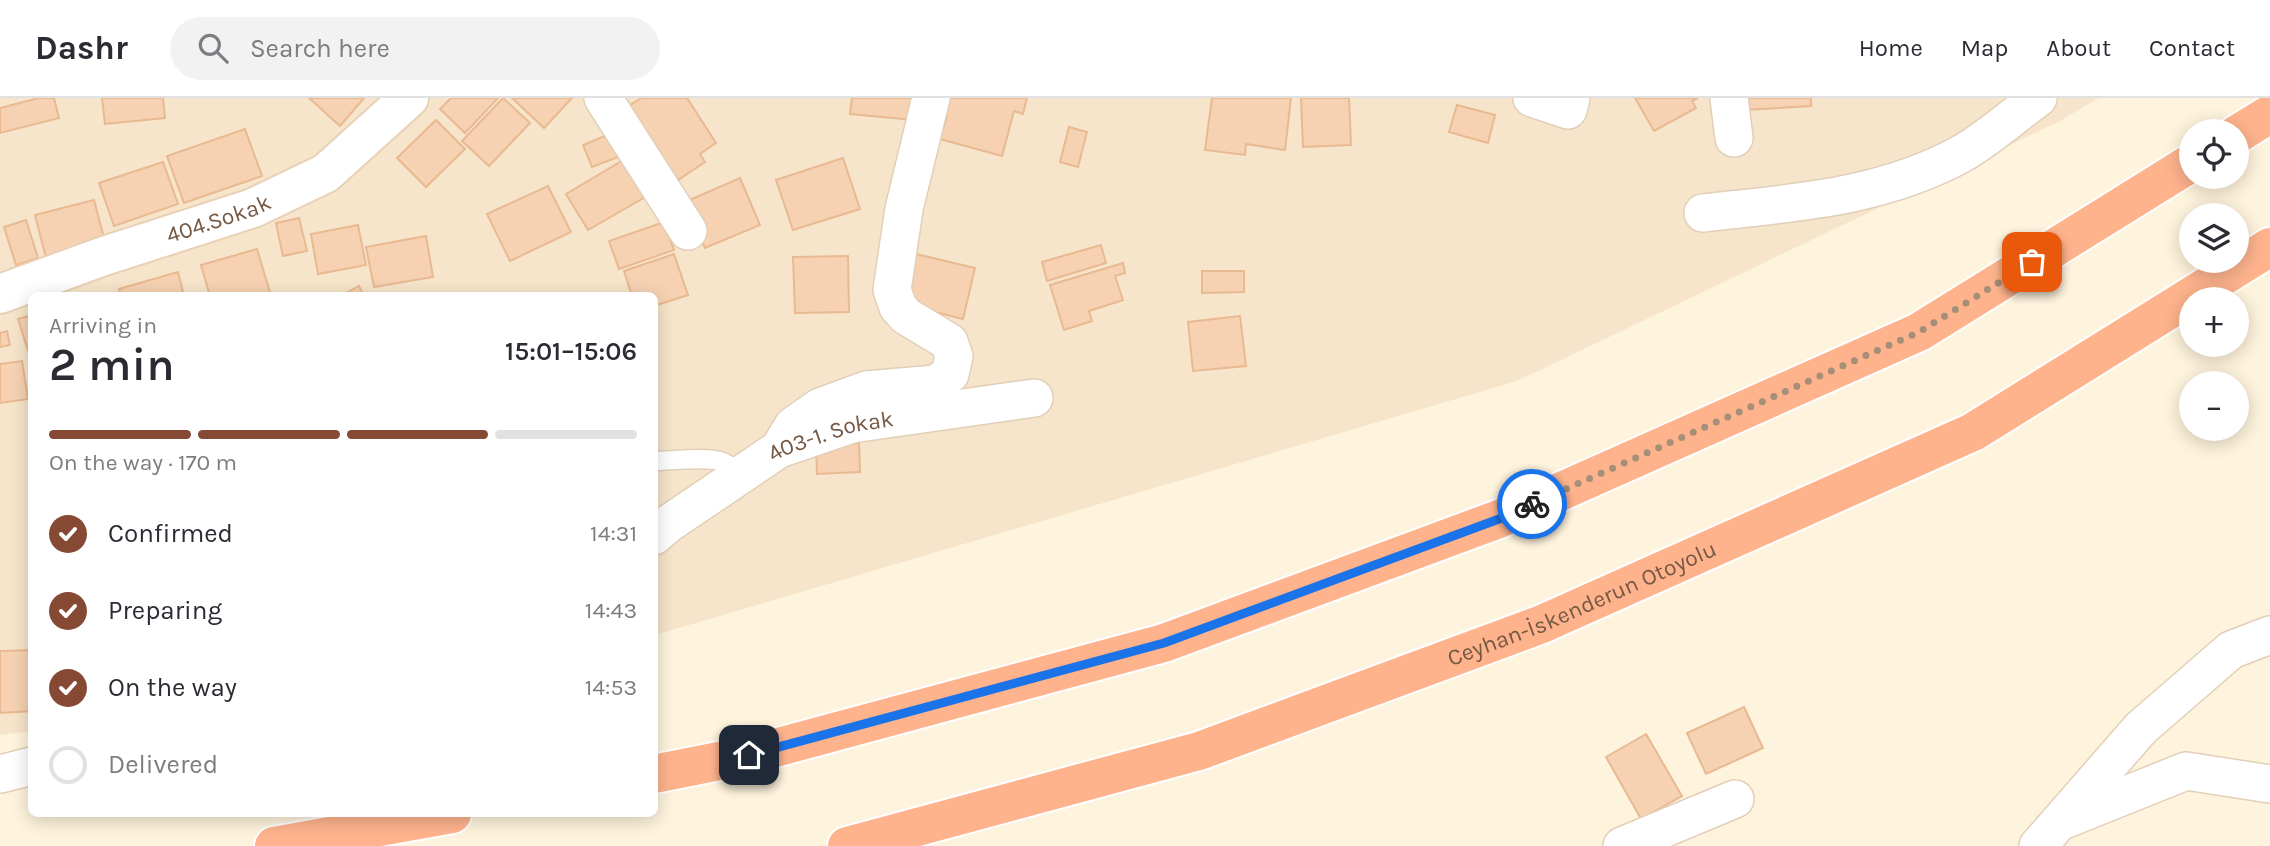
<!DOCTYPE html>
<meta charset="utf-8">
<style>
body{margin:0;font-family:Karla,sans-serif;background:#f2f2f3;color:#2b2b33;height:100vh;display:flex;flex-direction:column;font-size:26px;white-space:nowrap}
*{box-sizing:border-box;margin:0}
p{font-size:23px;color:#7c7c81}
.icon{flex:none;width:38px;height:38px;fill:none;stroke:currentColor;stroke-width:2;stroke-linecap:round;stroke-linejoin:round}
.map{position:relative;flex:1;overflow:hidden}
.details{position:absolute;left:28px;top:194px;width:630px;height:525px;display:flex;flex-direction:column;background:#fff;border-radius:10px;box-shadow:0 4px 18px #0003}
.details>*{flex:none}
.controls{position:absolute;left:2179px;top:21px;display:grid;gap:14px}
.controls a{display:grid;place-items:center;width:70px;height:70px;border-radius:50%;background:#fff;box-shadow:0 4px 18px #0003;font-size:35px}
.pin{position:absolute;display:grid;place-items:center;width:60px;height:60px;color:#fff;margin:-30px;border-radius:14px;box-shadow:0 4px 10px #0006}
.courier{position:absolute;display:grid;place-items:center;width:70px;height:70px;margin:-35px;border:5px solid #1a73e8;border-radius:50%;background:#fff;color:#222;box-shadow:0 2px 9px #0007}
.head em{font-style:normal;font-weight:600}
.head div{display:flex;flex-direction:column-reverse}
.head{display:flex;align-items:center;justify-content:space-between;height:119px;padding:0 21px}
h1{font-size:46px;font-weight:600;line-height:52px}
.bar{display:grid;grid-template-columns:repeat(4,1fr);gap:10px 7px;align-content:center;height:84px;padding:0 21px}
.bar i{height:9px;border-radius:5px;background:#e1e1e2}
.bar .active{background:#854934}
.bar p{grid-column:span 4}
ol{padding:0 21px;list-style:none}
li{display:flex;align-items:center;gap:21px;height:77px}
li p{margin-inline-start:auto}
li .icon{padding:7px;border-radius:50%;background:#854934;color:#fff;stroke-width:4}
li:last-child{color:#7c7c81}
li i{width:38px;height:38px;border:4px solid #e1e1e2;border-radius:50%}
header{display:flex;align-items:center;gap:42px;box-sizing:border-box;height:98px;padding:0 35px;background:#fff;border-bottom:2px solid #e1e1e2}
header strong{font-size:33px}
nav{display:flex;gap:38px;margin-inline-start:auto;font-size:24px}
.search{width:490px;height:63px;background:#f2f2f3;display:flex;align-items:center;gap:18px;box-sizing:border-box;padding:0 24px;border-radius:38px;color:#7c7c81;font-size:26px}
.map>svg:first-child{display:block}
.residential{fill:#f6e5ca}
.building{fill:#f6d2b2;stroke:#e9b991;stroke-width:2}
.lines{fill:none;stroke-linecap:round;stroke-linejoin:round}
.lane-casing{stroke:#e2cfb8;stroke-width:21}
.street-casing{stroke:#e2cfb8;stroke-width:40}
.secondary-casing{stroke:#e8d1b6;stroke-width:42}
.highway-casing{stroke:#fff;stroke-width:42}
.lane{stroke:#fff;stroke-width:18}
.street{stroke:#fff;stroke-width:37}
.secondary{stroke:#fff;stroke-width:38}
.highway{stroke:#feb38d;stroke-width:38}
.done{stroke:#a58f79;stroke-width:7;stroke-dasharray:0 12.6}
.route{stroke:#1a73e8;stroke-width:9}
.labels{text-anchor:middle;stroke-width:5;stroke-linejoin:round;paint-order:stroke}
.street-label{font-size:23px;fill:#755944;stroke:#fff6e4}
</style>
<header>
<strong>Dashr</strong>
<div class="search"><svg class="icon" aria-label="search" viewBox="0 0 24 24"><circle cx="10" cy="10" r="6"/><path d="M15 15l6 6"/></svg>Search here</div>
<nav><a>Home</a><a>Map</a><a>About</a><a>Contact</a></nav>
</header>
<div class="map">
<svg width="2270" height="748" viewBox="0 0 2270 748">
<rect width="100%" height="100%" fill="#fef3dc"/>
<polygon class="residential" points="0,0 2099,0 2058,24 1517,283 655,537 654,198 32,198 31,633 0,637"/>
<g class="building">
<polygon points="39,0 54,0 59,20 0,35 0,10"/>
<polygon points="102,0 163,0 165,20 105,26"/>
<polygon points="309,0 364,0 340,28"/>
<polygon points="451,0 498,0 465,35 440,11"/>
<polygon points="503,0 530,25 489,68 462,43"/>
<polygon points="512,0 572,0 544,30"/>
<polygon points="641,0 687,0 716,45 700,56 705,64 672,86 623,12"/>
<polygon points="852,0 916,0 914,22 850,16"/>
<polygon points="942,0 1027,0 1023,16 1014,13 1002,58 940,41 947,18 937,16"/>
<polygon points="1212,0 1291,0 1285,52 1246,46 1245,57 1205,52"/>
<polygon points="1301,0 1349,0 1351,47 1303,49"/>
<polygon points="1635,0 1698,0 1692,3 1696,10 1654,33"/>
<polygon points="1744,0 1811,0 1811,8 1745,12"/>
<polygon points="1457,7 1495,17 1488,45 1449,34"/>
<polygon points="436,22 465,51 426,89 397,60"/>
<polygon points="1069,29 1087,34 1078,69 1060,64"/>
<polygon points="245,31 262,78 184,105 167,58"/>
<polygon points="612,35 621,58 592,69 583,47"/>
<polygon points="843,60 860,111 793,132 776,82"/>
<polygon points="625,61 647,98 588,132 566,96"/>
<polygon points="163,64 178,106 114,128 99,85"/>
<polygon points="740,80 760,127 705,150 685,104"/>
<polygon points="548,88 571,134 510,163 487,116"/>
<polygon points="94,102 106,148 47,164 35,117"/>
<polygon points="299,120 307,153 283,158 276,125"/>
<polygon points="26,122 38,160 16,167 4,129"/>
<polygon points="664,124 674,152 619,171 609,143"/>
<polygon points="358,127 366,167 318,176 311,136"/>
<polygon points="426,138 433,179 374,189 366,149"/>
<polygon points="1101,147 1106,165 1047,183 1042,164"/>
<polygon points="257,151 271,198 210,198 201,167"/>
<polygon points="674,156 688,197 654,208 654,198 632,198 624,173"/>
<polygon points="916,156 975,170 963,221 903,206"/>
<polygon points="848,158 849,214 795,215 793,159"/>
<polygon points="1123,165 1125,175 1115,178 1123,202 1089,213 1092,223 1064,232 1050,187"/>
<polygon points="1202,173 1244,173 1244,194 1202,195"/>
<polygon points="178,174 184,198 121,198 119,191"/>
<polygon points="359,188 364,198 341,198"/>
<polygon points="32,217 32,258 30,259 18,221"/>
<polygon points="1240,218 1246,268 1193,273 1188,224"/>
<polygon points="7,233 10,247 0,249 0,235"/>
<polygon points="22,263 28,301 0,305 0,266"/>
<polygon points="859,345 860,374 817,376 816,346"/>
<polygon points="32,552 32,613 0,615 0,553"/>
<polygon points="1744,609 1763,650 1706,676 1687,635"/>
<polygon points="1646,636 1682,698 1641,721 1606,659"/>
</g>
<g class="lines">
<defs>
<path id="lane" d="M 654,363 C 672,363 713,357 727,366 C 731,369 735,375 738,379"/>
<g id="street">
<polyline points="603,0 688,133"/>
<polyline points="1532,0 1568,12 1571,0"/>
<polyline points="1729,0 1734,40"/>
<path d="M 1703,115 C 1791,105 1881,100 1961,56 C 1988,41 2013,18 2038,0"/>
<polyline points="779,351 793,328 820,309 866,292 936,286 950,276 954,258 949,244 906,218 898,209 892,192 904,111 931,0"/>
<path id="s1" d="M 654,438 L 668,426 L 779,351 L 852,326 L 1034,300"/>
<polyline points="0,676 32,668"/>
<polyline points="2064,722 2186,673 2270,686"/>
<polyline points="1622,748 1735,701"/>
<polyline points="2038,748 2141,630 2231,552 2270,537"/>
</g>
<g id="secondary">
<path id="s2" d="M 0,196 L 104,158 L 253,110 L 326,75 L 409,0"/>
</g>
<g id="highway">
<polyline points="2236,37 2270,16"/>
<polyline points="654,676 749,657 1164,545 1499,421 1919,234 2191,65"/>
<polyline points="274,748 452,716"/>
<path id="s3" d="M 847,748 L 1199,653 L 1542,526 L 1973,334 L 2270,149"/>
</g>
</defs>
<use href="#lane" class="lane-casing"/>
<use href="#street" class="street-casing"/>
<use href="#secondary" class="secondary-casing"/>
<use href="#highway" class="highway-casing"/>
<use href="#lane" class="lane"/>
<use href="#street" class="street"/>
<use href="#secondary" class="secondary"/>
<use href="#highway" class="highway"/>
</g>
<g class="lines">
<polyline class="done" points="1532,406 1919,234 2032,164"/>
<polyline class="route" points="749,657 1164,545 1499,421 1532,406"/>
</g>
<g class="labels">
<g class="street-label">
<text dy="8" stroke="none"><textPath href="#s2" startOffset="231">404.Sokak</textPath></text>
<text dy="8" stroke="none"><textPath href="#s1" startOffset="206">403-1. Sokak</textPath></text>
<text dy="8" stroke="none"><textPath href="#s3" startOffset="775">Ceyhan-İskenderun Otoyolu</textPath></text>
</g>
</g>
</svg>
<div class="controls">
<a><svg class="icon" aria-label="locate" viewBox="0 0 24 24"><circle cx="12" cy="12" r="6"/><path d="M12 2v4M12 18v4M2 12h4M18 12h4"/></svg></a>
<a><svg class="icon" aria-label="layers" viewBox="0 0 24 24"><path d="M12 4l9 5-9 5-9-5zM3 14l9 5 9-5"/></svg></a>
<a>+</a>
<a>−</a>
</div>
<div class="pin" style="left:2032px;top:164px;background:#ea580c"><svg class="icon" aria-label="bag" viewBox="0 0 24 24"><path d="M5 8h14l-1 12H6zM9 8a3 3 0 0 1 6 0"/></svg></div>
<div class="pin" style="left:749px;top:657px;background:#1f2937"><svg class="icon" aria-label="home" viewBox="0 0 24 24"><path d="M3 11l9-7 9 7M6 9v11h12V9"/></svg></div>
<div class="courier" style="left:1532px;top:406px"><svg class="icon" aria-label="bike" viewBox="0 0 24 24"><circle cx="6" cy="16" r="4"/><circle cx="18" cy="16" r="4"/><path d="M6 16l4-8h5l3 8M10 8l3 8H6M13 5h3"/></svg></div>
<section class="details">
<div class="head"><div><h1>2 min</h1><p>Arriving in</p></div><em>15:01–15:06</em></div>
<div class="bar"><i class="active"></i><i class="active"></i><i class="active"></i><i></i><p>On the way · 170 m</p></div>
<ol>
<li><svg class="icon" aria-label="check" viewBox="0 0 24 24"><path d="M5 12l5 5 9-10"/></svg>Confirmed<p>14:31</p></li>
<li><svg class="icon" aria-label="check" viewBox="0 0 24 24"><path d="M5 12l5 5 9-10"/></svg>Preparing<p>14:43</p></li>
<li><svg class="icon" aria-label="check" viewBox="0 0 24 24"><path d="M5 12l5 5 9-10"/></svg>On the way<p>14:53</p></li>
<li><i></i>Delivered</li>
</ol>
</section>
</div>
